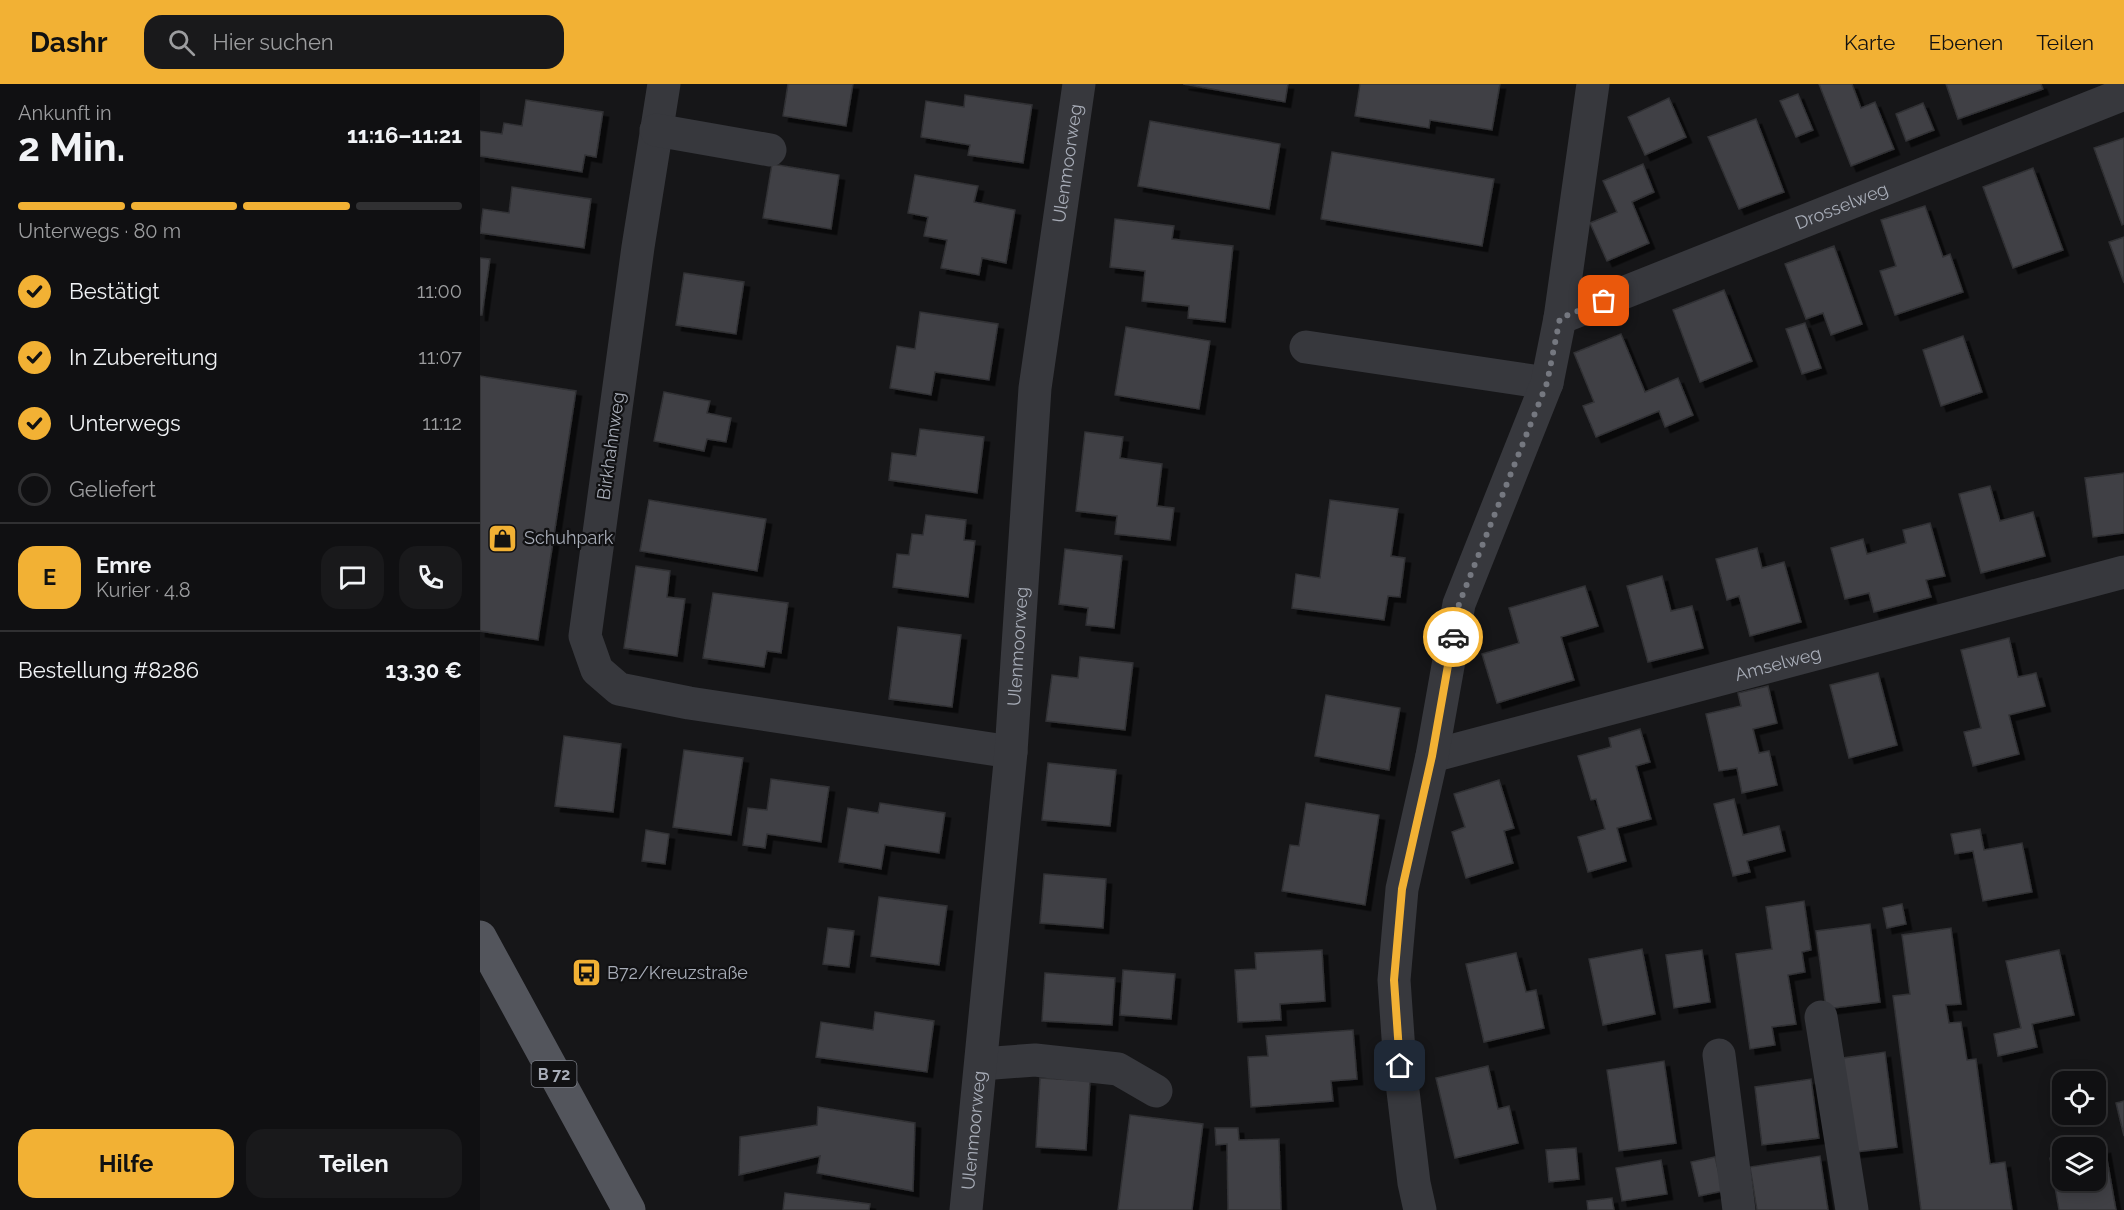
<!DOCTYPE html>
<html lang="de">
<meta charset="utf-8">
<style>
body{margin:0;font-family:Raleway,sans-serif;background:#19191b;color:#f1f3f6;height:100vh;display:flex;flex-direction:column;font-size:22px;white-space:nowrap}
*{box-sizing:border-box;margin:0}
p{font-size:20px;color:#9c9d9f}
.icon{flex:none;width:33px;height:33px;fill:none;stroke:currentColor;stroke-width:2;stroke-linecap:round;stroke-linejoin:round}
.map{position:relative;flex:1;overflow:hidden}
.panel{display:flex;flex-direction:column;background:#101012;width:480px}
.panel>*{flex:none}
.fabs{position:absolute;left:1572px;top:987px;display:grid;gap:12px}
.fabs a{display:grid;place-items:center;width:54px;height:54px;border-radius:12px;background:#101012;box-shadow:0 3px 15px #0003,0 0 0 2px #303032;font-size:30px}
.pin{position:absolute;display:grid;place-items:center;width:51px;height:51px;color:#fff;margin:-26px;border-radius:12px;box-shadow:0 3px 9px #0006}
.courier{position:absolute;display:grid;place-items:center;width:60px;height:60px;margin:-30px;border:4px solid #f2b134;border-radius:50%;background:#fff;color:#222;box-shadow:0 2px 8px #0007}
.headline em{font-style:normal;font-weight:700}
.headline div{display:flex;flex-direction:column-reverse}
.headline{display:flex;align-items:center;justify-content:space-between;height:102px;padding:0 18px}
h1{font-size:39px;font-weight:700;line-height:45px}
.bar{display:grid;grid-template-columns:repeat(4,1fr);gap:9px 6px;align-content:center;height:72px;padding:0 18px}
.bar i{height:8px;border-radius:4px;background:#303032}
.bar .on{background:#f2b134}
.bar p{grid-column:span 4}
.line{display:flex;align-items:center;gap:15px;padding:0 18px;border-top:2px solid #303032}
.line div{flex:1}
.round{display:grid;place-items:center;flex:none;width:63px;height:63px;border-radius:18px;background:#19191b}
ol{padding:0 18px;list-style:none}
li{display:flex;align-items:center;gap:18px;height:66px}
li p{margin-inline-start:auto}
li .icon{padding:6px;border-radius:50%;background:#f2b134;color:#111;stroke-width:4}
li:last-child{color:#9c9d9f}
li i{width:33px;height:33px;border:3px solid #303032;border-radius:50%}
.cta{display:flex;gap:12px;margin-top:auto;padding:12px 18px}
.cta a{flex:1;height:69px;border-radius:18px;background:#f2b134;color:#111;font-size:24px;font-weight:700;line-height:69px;text-align:center}
.cta a+a{background:#19191b;color:#f1f3f6}
header{display:flex;align-items:center;gap:36px;box-sizing:border-box;height:84px;padding:0 30px;background:#f2b134;color:#111}
header strong{font-size:28px}
nav{display:flex;gap:33px;margin-inline-start:auto;font-size:21px}
.search{width:420px;height:54px;background:#19191b;display:flex;align-items:center;gap:15px;box-sizing:border-box;padding:0 21px;border-radius:18px;color:#9c9d9f;font-size:22px}
main{display:flex;flex:1;min-height:0}
.map>svg:first-child{display:block}
.building{fill:#404145;stroke:#303034;stroke-width:1.5;filter:url(#shadow)}
.lines{fill:none;stroke-linecap:round;stroke-linejoin:round}
.minor{stroke:#37383d;stroke-width:33}
.major{stroke:#53555c;stroke-width:33}
.done{stroke:#757880;stroke-width:6;stroke-dasharray:0 10.8}
.route{stroke:#f2b134;stroke-width:8}
.labels{text-anchor:middle;stroke-width:4.5;stroke-linejoin:round;paint-order:stroke}
.shield{fill:#111113;stroke:#7b7e86;stroke-width:1.5}
.shield-label{font-size:16px;font-weight:bold;fill:#a8adb8}
.street-label{font-size:18px;fill:#a8adb8;stroke:#111113}
.poi-label{font-size:18px;fill:#a8adb8;stroke:#111113;text-anchor:start}
</style>
<header>
<strong>Dashr</strong>
<div class="search"><svg class="icon" aria-label="search" viewBox="0 0 24 24"><circle cx="10" cy="10" r="6"/><path d="M15 15l6 6"/></svg>Hier suchen</div>
<nav><a>Karte</a><a>Ebenen</a><a>Teilen</a></nav>
</header>
<main>
<section class="panel">
<div class="headline"><div><h1>2 Min.</h1><p>Ankunft in</p></div><em>11:16–11:21</em></div>
<div class="bar"><i class="on"></i><i class="on"></i><i class="on"></i><i></i><p>Unterwegs · 80 m</p></div>
<ol>
<li><svg class="icon" aria-label="check" viewBox="0 0 24 24"><path d="M5 12l5 5 9-10"/></svg>Bestätigt<p>11:00</p></li>
<li><svg class="icon" aria-label="check" viewBox="0 0 24 24"><path d="M5 12l5 5 9-10"/></svg>In Zubereitung<p>11:07</p></li>
<li><svg class="icon" aria-label="check" viewBox="0 0 24 24"><path d="M5 12l5 5 9-10"/></svg>Unterwegs<p>11:12</p></li>
<li><i></i>Geliefert</li>
</ol>
<div class="line" style="height:108px"><b class="round" style="background:#f2b134;color:#111">E</b><div><b>Emre</b><p>Kurier · 4.8</p></div><a class="round"><svg class="icon" aria-label="chat" viewBox="0 0 24 24"><path d="M4 5h16v11H9l-5 4z"/></svg></a><a class="round"><svg class="icon" aria-label="phone" viewBox="0 0 24 24"><path d="M5 4h4l2 5-3 2q2 4 5 5l2-3 5 2v4C11 20 4 13 5 4z"/></svg></a></div>
<div class="line" style="height:78px"><div>Bestellung #8286</div><b>13.30 €</b></div>
<div class="cta"><a>Hilfe</a><a>Teilen</a></div>
</section>
<div class="map">
<svg width="1644" height="1126" viewBox="0 0 1644 1126">
<defs>
<filter id="shadow"><feDropShadow dx="5.5" dy="5.5" stdDeviation="0" flood-color="#0009"/></filter>
</defs>
<rect width="100%" height="100%" fill="#161618"/>
<g class="building">
<polygon points="308,0 373,0 366,42 303,32"/>
<polygon points="703,0 808,0 805,18"/>
<polygon points="880,0 1020,0 1012,46 950,36 949,44 875,32"/>
<polygon points="1339,0 1372,0 1381,24 1395,18 1414,65 1371,82"/>
<polygon points="1466,0 1561,0 1563,5 1478,35"/>
<polygon points="1318,10 1333,46 1316,53 1300,17"/>
<polygon points="485,11 552,21 543,79 488,71 490,61 441,53 446,17 484,23"/>
<polygon points="1189,14 1206,53 1165,71 1148,33"/>
<polygon points="46,16 123,28 116,73 105,71 102,88 0,72 0,47 22,50 24,39 42,42"/>
<polygon points="1443,19 1454,46 1426,57 1416,30"/>
<polygon points="1276,35 1304,108 1259,125 1228,53"/>
<polygon points="670,37 800,60 789,125 658,102"/>
<polygon points="1644,54 1644,140 1642,141 1614,64"/>
<polygon points="852,68 1014,95 1002,162 841,135"/>
<polygon points="292,80 359,91 351,145 283,134"/>
<polygon points="1163,80 1174,108 1152,118 1169,159 1127,177 1110,139 1137,128 1123,97"/>
<polygon points="1553,84 1583,166 1533,184 1503,103"/>
<polygon points="435,91 498,102 494,118 535,126 526,179 502,174 499,191 461,184 467,156 444,152 448,133 428,129"/>
<polygon points="32,103 111,115 104,164 0,149 3,125 29,129"/>
<polygon points="1445,122 1463,173 1470,170 1483,208 1415,231 1400,187 1416,182 1401,136"/>
<polygon points="635,135 694,142 692,155 753,162 745,238 708,234 709,222 662,217 665,187 630,183"/>
<polygon points="1644,153 1644,199 1629,158"/>
<polygon points="1354,162 1382,240 1351,251 1343,229 1326,235 1305,180"/>
<polygon points="0,174 10,175 2,231 0,231"/>
<polygon points="204,189 264,198 256,250 196,241"/>
<polygon points="1244,206 1272,277 1220,298 1193,226"/>
<polygon points="440,228 518,240 509,296 455,288 451,311 410,304 417,262 435,265"/>
<polygon points="1325,239 1341,284 1322,290 1306,245"/>
<polygon points="646,243 730,257 719,325 635,311"/>
<polygon points="1141,250 1165,308 1198,294 1213,331 1185,343 1179,327 1116,353 1103,322 1114,318 1094,269"/>
<polygon points="1483,252 1502,308 1461,322 1443,266"/>
<polygon points="0,292 96,307 58,556 0,547"/>
<polygon points="184,308 230,317 227,329 251,334 246,358 227,355 224,367 174,357"/>
<polygon points="440,345 504,353 497,409 409,396 412,369 436,372"/>
<polygon points="605,348 643,353 640,374 682,380 677,422 694,424 690,456 635,450 637,432 596,427"/>
<polygon points="1644,389 1644,449 1613,453 1605,394"/>
<polygon points="1510,402 1520,437 1553,428 1565,472 1501,489 1479,410"/>
<polygon points="169,416 286,435 277,487 160,467"/>
<polygon points="850,416 918,425 911,472 925,474 920,513 908,512 904,536 812,524 816,490 840,494"/>
<polygon points="446,431 486,436 484,456 495,457 488,513 413,503 417,470 429,471 432,450 443,451"/>
<polygon points="1450,439 1465,492 1446,496 1451,513 1394,528 1389,509 1365,515 1351,464 1383,455 1387,470 1426,459 1423,446"/>
<polygon points="1277,464 1282,484 1304,478 1321,538 1270,552 1259,512 1247,516 1236,475"/>
<polygon points="585,465 642,472 634,544 606,541 608,524 579,520"/>
<polygon points="156,482 190,487 187,513 205,515 197,572 144,564"/>
<polygon points="1182,492 1191,527 1212,522 1223,564 1168,578 1147,502"/>
<polygon points="1105,502 1118,542 1081,553 1094,596 1017,619 1002,570 1039,559 1029,524"/>
<polygon points="233,509 308,519 301,569 287,567 284,583 223,574"/>
<polygon points="418,543 481,551 472,623 409,615"/>
<polygon points="1529,554 1538,593 1556,589 1565,622 1529,631 1539,670 1493,682 1484,648 1501,644 1481,566"/>
<polygon points="600,573 653,579 645,646 566,637 572,591 598,594"/>
<polygon points="1398,589 1417,661 1369,674 1350,601"/>
<polygon points="1288,602 1297,639 1273,645 1279,669 1289,667 1297,701 1262,709 1257,684 1239,687 1226,630 1261,622 1258,609"/>
<polygon points="846,611 920,624 909,686 835,672"/>
<polygon points="1160,645 1170,678 1156,682 1171,735 1137,744 1146,777 1108,788 1098,753 1125,745 1116,715 1111,716 1098,672 1131,663 1129,654"/>
<polygon points="84,652 141,660 133,728 75,722"/>
<polygon points="204,666 263,674 251,751 193,743"/>
<polygon points="568,679 636,686 630,742 562,736"/>
<polygon points="291,695 349,703 341,758 287,750 285,764 263,761 268,724 287,726"/>
<polygon points="1019,696 1034,744 1024,747 1033,779 986,794 972,748 985,743 974,710"/>
<polygon points="1254,715 1263,751 1299,742 1305,767 1267,777 1270,788 1253,792 1234,720"/>
<polygon points="400,719 465,729 459,769 405,761 401,785 359,778 368,724 398,729"/>
<polygon points="826,719 899,731 885,821 802,807 810,761 819,762"/>
<polygon points="1500,745 1504,766 1542,759 1552,808 1503,817 1493,767 1475,770 1471,750"/>
<polygon points="166,746 189,750 185,780 162,777"/>
<polygon points="564,790 626,795 623,844 560,839"/>
<polygon points="399,813 467,822 459,881 391,872"/>
<polygon points="1324,817 1331,866 1322,868 1325,888 1308,891 1316,940 1292,943 1295,961 1270,965 1256,870 1292,865 1286,823"/>
<polygon points="1422,820 1426,840 1407,844 1403,824"/>
<polygon points="1390,840 1400,918 1346,925 1336,847"/>
<polygon points="348,844 374,847 369,883 343,880"/>
<polygon points="1471,844 1481,920 1466,921 1469,939 1481,938 1487,976 1496,975 1510,1080 1525,1078 1532,1126 1441,1126 1413,912 1430,910 1422,851"/>
<polygon points="1162,865 1175,930 1123,941 1109,875"/>
<polygon points="842,866 845,917 800,920 801,936 758,938 755,886 776,885 775,869"/>
<polygon points="1222,866 1230,918 1194,924 1186,871"/>
<polygon points="1579,866 1594,931 1552,940 1557,963 1518,972 1514,950 1541,944 1526,877"/>
<polygon points="1036,869 1046,908 1056,906 1064,944 1004,958 986,880"/>
<polygon points="643,886 695,890 691,935 640,931"/>
<polygon points="565,889 635,894 632,941 562,937"/>
<polygon points="395,928 454,937 447,988 336,973 341,938 393,946"/>
<polygon points="873,946 877,995 851,997 853,1017 771,1023 768,973 788,972 786,952"/>
<polygon points="1405,968 1417,1063 1376,1068 1363,974"/>
<polygon points="1184,977 1196,1059 1139,1067 1127,986"/>
<polygon points="1008,982 1018,1025 1029,1022 1038,1059 975,1074 956,994"/>
<polygon points="560,994 610,997 606,1066 556,1063"/>
<polygon points="1331,995 1339,1054 1282,1061 1275,1003"/>
<polygon points="1644,1017 1644,1052 1636,1019"/>
<polygon points="338,1023 435,1039 433,1107 337,1089 340,1072 259,1091 260,1053 337,1041"/>
<polygon points="650,1031 723,1040 712,1126 638,1126"/>
<polygon points="735,1044 758,1044 759,1056 799,1055 801,1126 748,1126 747,1060 736,1061"/>
<polygon points="1096,1064 1099,1095 1069,1098 1066,1066"/>
<polygon points="1625,1064 1636,1126 1579,1126 1570,1074 1582,1072 1582,1096 1616,1096 1616,1066"/>
<polygon points="1340,1072 1348,1126 1277,1126 1270,1083"/>
<polygon points="1235,1073 1243,1107 1219,1112 1211,1078"/>
<polygon points="1181,1076 1187,1110 1142,1117 1136,1084"/>
<polygon points="305,1109 390,1120 389,1126 303,1126"/>
<polygon points="1132,1114 1134,1126 1108,1126 1107,1117"/>
</g>
<g class="lines">
<g class="minor">
<polyline points="184,0 158,163 105,552 117,586 139,605 209,619 531,668"/>
<polyline points="176,46 290,66"/>
<path id="s1" d="M 1080,234 L 1644,10"/>
<polyline points="826,263 1067,299"/>
<path id="s2" d="M 952,672 L 1644,488"/>
<polyline points="1341,933 1372,1126"/>
<polyline points="1239,971 1259,1126"/>
<polyline points="501,980 555,976 638,985 676,1007"/>
<path id="s3" d="M 486,1126 L 531,668 L 555,304 L 599,0"/>
<polyline points="940,1126 934,1099 920,982 914,896 922,805 952,672 979,520 1067,299 1080,234 1113,0"/>
</g>
<polyline class="major" points="0,853 149,1126"/>
</g>
<g class="lines">
<polyline class="done" points="973,553 979,520 1067,299 1080,234 1124,217"/>
<polyline class="route" points="920,982 914,896 922,805 952,672 973,553"/>
</g>
<defs>
<symbol id="shop-square" viewBox="-11 -11 22 22"><rect x="-9" y="-9" width="18" height="18" rx="4" fill="#f2b134" stroke="#111113"/><path d="M-5-2.5h2.3a2.7 3.5 0 0 1 5.4 0H5L5.5 6h-11ZM-1.5-2.5h3a1.5 2.3 0 0 0-3 0Z" fill="#111"/></symbol>
<symbol id="bus-square" viewBox="-11 -11 22 22"><rect x="-9" y="-9" width="18" height="18" rx="4" fill="#f2b134" stroke="#111113"/><path d="M-5-6H5V4H4V6H2V4H-2V6H-4V4H-5ZM-3.5-4V0h7V-4ZM-3.5 1.2v1.5H-2V1.2ZM2 1.2v1.5H3.5V1.2Z" fill="#111"/></symbol>
</defs>
<g fill-rule="evenodd">
<use href="#shop-square" x="6" y="438" width="33" height="33"/>
<use href="#bus-square" x="90" y="872" width="33" height="33"/>
</g>
<g class="labels">
<rect class="shield" x="51.5" y="977" width="45" height="26" rx="4.5"/>
<g class="shield-label">
<text x="74" y="996">B 72</text>
</g>
<g class="street-label">
<text dy="6" stroke="none"><textPath href="#s3" startOffset="1052">Ulenmoorweg</textPath></text>
<text dy="6" stroke="none"><textPath href="#s1" startOffset="303">Drosselweg</textPath></text>
<text transform="translate(131 362) rotate(-82)" y="6">Birkhahnweg</text>
<text dy="6" stroke="none"><textPath href="#s3" startOffset="566">Ulenmoorweg</textPath></text>
<text dy="6" stroke="none"><textPath href="#s2" startOffset="358">Amselweg</textPath></text>
<text dy="6" stroke="none"><textPath href="#s3" startOffset="80">Ulenmoorweg</textPath></text>
</g>
<g class="poi-label">
<text x="44" y="460">Schuhpark</text>
<text x="127" y="895">B72/Kreuzstraße</text>
</g>
</g>
</svg>
<div class="fabs">
<a><svg class="icon" aria-label="locate" viewBox="0 0 24 24"><circle cx="12" cy="12" r="6"/><path d="M12 2v4M12 18v4M2 12h4M18 12h4"/></svg></a>
<a><svg class="icon" aria-label="layers" viewBox="0 0 24 24"><path d="M12 4l9 5-9 5-9-5zM3 14l9 5 9-5"/></svg></a>
</div>
<div class="pin" style="left:1124px;top:217px;background:#ea580c"><svg class="icon" aria-label="bag" viewBox="0 0 24 24"><path d="M5 8h14l-1 12H6zM9 8a3 3 0 0 1 6 0"/></svg></div>
<div class="pin" style="left:920px;top:982px;background:#1f2937"><svg class="icon" aria-label="home" viewBox="0 0 24 24"><path d="M3 11l9-7 9 7M6 9v11h12V9"/></svg></div>
<div class="courier" style="left:973px;top:553px"><svg class="icon" aria-label="car" viewBox="0 0 24 24"><path d="M5 17H2v-5l4-1 3-4h7l3 4 3 1v5h-3M9 17h6M6 11h13"/><circle cx="7" cy="17" r="2"/><circle cx="17" cy="17" r="2"/></svg></div>
</div>
</main>
